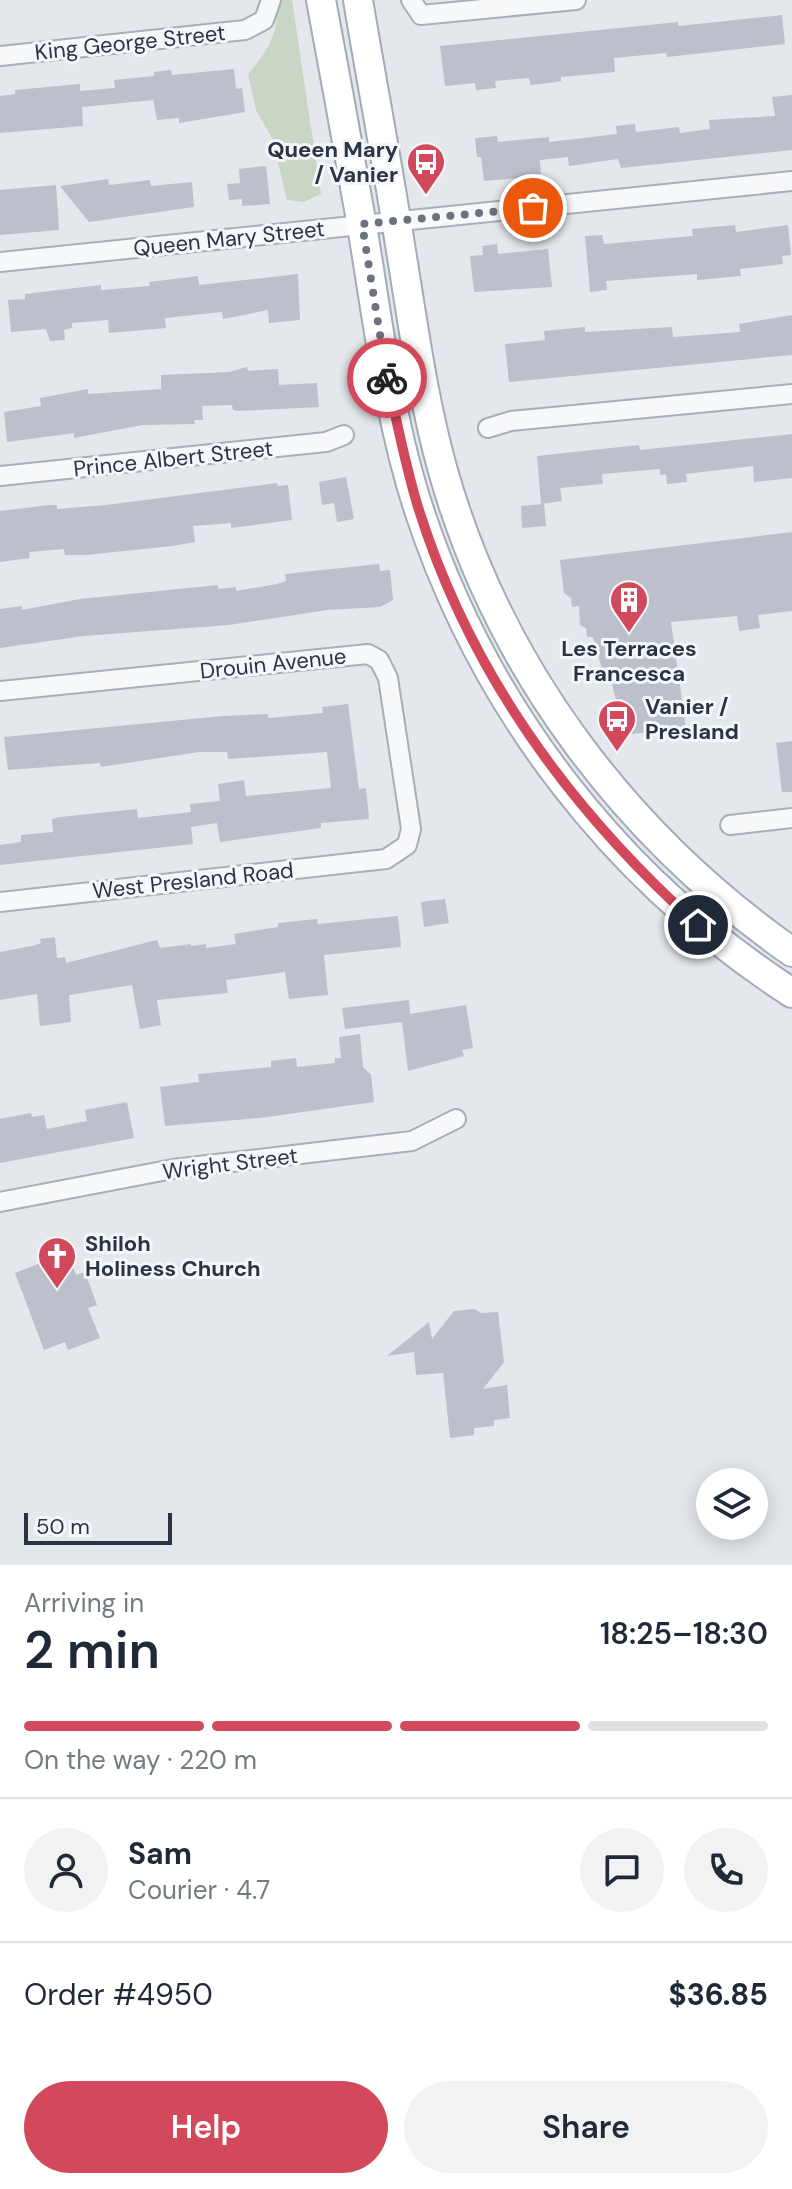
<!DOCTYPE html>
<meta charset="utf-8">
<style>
body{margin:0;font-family:"DM Sans",sans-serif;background:#f2f2f3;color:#1f2937;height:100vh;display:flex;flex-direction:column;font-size:30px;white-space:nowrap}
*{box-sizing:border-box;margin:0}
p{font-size:26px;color:#747a83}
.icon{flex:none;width:44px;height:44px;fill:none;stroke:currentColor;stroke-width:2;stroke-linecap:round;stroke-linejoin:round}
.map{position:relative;height:1565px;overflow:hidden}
.sheet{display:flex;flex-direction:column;background:#fff;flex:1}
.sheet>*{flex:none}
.fabs{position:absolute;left:696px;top:1468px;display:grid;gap:16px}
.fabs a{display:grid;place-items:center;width:72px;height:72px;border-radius:50%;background:#fff;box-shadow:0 4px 20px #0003;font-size:40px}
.scale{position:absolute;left:24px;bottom:20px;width:148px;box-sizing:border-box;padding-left:8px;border:4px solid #2b3445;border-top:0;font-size:22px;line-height:28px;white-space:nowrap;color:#2b3445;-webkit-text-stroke:6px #f4f6f9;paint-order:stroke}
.pin{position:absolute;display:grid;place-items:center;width:68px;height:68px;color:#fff;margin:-34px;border:4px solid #fff;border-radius:50%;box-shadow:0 2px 8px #0007}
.courier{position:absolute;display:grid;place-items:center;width:80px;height:80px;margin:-40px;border:6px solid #d1495b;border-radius:50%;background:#fff;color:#222;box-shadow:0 2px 10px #0007}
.head em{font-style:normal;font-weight:600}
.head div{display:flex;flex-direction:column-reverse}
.head{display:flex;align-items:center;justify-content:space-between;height:136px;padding:0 24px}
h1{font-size:52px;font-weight:600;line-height:60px}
.bar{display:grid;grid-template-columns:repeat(4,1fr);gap:12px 8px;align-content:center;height:96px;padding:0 24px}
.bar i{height:10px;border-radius:6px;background:#e0e1e3}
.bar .selected{background:#d1495b}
.bar p{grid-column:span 4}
.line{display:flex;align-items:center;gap:20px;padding:0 24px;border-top:2px solid #e0e1e3}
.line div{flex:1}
.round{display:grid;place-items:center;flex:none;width:84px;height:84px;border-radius:42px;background:#f2f2f3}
.cta{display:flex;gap:16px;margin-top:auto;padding:16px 24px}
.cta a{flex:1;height:92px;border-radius:48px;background:#d1495b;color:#fff;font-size:32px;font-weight:600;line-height:92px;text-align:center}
.cta a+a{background:#f2f2f3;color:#1f2937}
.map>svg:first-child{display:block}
.green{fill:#c9d6c5}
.building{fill:#bbc0ca}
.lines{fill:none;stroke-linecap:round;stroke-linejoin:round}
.street-casing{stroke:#a9aeb7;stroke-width:22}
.primary-casing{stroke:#a3abb8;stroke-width:32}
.street{stroke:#f7f8fa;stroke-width:18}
.primary{stroke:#fff;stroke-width:28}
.done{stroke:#6c737f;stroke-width:8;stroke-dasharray:0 14.4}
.route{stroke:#d1495b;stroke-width:10}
.labels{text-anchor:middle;stroke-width:6;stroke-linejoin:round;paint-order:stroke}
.street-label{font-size:22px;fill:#2b3445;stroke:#f4f6f9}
.poi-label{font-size:22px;font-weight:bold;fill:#2b3445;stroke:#f4f6f9;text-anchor:start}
</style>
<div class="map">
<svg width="792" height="1565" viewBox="0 0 792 1565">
<rect width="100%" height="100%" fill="#e4e7ec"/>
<path class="green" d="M 276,0 L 292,0 L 321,194 L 304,202 L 287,200 L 272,138 L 256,110 L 248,74 C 267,53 281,30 276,0 Z"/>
<g class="building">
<polygon points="782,15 785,44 667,57 666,53 614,58 615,72 561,77 561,81 549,83 530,85 529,78 495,81 496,88 476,90 475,83 445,86 440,46 678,22 678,26 688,25"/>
<polygon points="234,69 236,89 242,88 245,112 179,123 179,118 157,120 153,100 82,107 83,126 0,133 0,96 15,94 15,90 80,84 80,91 115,88 114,80 154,76 154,72 171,70 172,75"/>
<polygon points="792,95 792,150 621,168 618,159 569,166 568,157 540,160 541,176 484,181 481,157 477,157 475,138 497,136 498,142 549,137 549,142 617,134 616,126 635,124 636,132 679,127 680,133 710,129 709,120 775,116 772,97"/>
<polygon points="266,166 270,204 242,206 242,199 229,200 227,184 240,183 239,169"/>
<polygon points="108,179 109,185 150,180 151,186 192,182 194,207 89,222 60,186"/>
<polygon points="56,185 59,230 0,235 0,190"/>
<polygon points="735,225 736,232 788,225 791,255 782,256 783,264 740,269 741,276 697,280 697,274 606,281 607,290 590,292 585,236 602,235 604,244 693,236 692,229"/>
<polygon points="497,244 498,254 548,249 552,287 474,292 470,256 483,255 482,246"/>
<polygon points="298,274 300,320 269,323 268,310 223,319 222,312 165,318 166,328 109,333 108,320 72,323 72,328 64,330 65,340 50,341 46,329 11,332 8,300 25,299 25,294 101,285 101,290 150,286 149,282 198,276 199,285"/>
<polygon points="792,315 792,355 509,382 505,344 545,340 544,331 585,327 585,332 672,327 673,337 740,332 739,324"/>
<polygon points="247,367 248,371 278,369 279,385 317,383 319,407 238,411 233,410 232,405 202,406 203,420 194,420 195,424 142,425 74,438 74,433 7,442 4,412 41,406 40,398 88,389 88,394 161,389 161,375 229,372"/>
<polygon points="792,434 792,478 754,482 753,466 686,474 687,482 667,484 666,474 660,475 660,469 602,474 603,484 560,488 562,501 541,504 537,456 639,445 640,450"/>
<polygon points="346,477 354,519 337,522 334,503 322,505 319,482"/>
<polygon points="277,483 278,486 288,485 292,520 231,528 231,523 193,526 195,542 172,546 86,555 65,555 64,549 29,552 30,558 0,562 0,511 49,505 57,505 57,509 106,505"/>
<polygon points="544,504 546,526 522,528 521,506"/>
<polygon points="792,532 792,611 758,615 760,628 739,631 737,616 671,622 686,729 630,734 622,699 616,700 608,668 602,669 593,637 587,637 586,628 580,625 579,606 572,607 571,598 564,593 560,560"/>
<polygon points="379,564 380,571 390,570 393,600 380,607 327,610 229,625 84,636 0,648 0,609 22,606 22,610 80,599 218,585 218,589 236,587 236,591 277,584 286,581 285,574"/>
<polygon points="348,704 359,789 366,788 369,819 321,823 321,828 220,842 217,823 191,827 193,844 0,865 0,845 21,842 21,835 53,832 52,819 60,817 137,809 138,818 191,812 190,804 220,801 218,784 244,780 246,796 331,788 327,752 228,759 227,752 199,752 101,767 100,763 8,770 4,737 223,716 268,714 268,718 323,713 322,707"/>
<polygon points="792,741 792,792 782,792 776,743"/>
<polygon points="445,899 449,923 424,927 421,902"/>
<polygon points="398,916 401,947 324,955 328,995 289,999 285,972 226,980 228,993 157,1000 161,1025 140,1029 132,985 69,995 71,1022 40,1026 37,994 0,1000 0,952 32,946 41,943 40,939 55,937 57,958 65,957 66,963 157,940 160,948 191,944 191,946 206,944 206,948 236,944 234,934 278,927 278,923 317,919 318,924"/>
<polygon points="409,1000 410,1014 466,1005 473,1048 462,1050 464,1056 408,1071 402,1022 345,1029 342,1008"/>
<polygon points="360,1034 363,1067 371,1075 374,1102 260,1118 165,1126 160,1087 199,1082 198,1074 271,1067 271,1061 296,1058 297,1067 335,1063 335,1058 341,1058 339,1037"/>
<polygon points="127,1102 134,1138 0,1163 0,1119 31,1113 32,1117 44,1115 47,1129 87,1121 85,1110"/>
<polygon points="64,1245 76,1275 85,1272 97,1305 88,1308 100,1338 68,1350 65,1342 44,1350 15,1273 43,1262 40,1254"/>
<polygon points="475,1309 481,1313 498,1312 504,1362 483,1389 507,1385 510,1418 494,1420 494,1426 474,1428 474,1435 450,1438 443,1373 416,1375 414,1352 387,1356 429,1322 432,1339 454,1311"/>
</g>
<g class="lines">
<defs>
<g id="street">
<polyline points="411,0 421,15 576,0"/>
<polyline points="0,56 245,30 264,20 271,0"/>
<polyline points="0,262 792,181"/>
<polyline points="488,428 511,421 792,394"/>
<polyline points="0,476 326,442 344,435"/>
<polyline points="0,691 368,654 379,660 388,678 411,829 407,845 386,859 0,902"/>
<polyline points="730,825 792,818"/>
<polyline points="0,1202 173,1169 412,1141 456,1119"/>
</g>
<g id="primary">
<path d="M 321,0 C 335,75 349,151 362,226 C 378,321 389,419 419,510 C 485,710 616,879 792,993"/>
<path d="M 358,0 C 372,84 388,167 401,251 C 413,324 423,400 443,471 C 499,668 625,835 792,952"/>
</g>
</defs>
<use href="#street" class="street-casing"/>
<use href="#primary" class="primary-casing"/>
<use href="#street" class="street"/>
<use href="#primary" class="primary"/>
</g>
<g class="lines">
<polyline class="done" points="387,378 362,224 533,208"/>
<path class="route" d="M 387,378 C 397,421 405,465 418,507 C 470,674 570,810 698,925"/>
</g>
<defs>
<symbol id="bus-pin" viewBox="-11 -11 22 30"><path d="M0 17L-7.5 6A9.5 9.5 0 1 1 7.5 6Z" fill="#d1495b" stroke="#f4f6f9"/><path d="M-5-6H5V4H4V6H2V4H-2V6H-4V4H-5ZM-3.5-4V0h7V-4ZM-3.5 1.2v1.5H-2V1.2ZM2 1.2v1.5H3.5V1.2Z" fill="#fff"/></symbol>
<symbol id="building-pin" viewBox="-11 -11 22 30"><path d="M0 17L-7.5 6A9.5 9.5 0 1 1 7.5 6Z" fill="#d1495b" stroke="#f4f6f9"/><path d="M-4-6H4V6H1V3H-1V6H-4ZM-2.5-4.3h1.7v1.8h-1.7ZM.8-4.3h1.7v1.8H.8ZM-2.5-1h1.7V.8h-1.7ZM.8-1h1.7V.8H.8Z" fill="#fff"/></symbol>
<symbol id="church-pin" viewBox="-11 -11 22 30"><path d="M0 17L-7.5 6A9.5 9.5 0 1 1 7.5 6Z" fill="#d1495b" stroke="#f4f6f9"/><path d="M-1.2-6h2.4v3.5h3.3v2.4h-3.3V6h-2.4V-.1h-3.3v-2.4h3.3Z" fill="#fff"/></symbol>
</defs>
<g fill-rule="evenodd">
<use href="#bus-pin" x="404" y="140" width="44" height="60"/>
<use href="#building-pin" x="607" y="578" width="44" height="60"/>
<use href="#bus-pin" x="595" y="697" width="44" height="60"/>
<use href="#church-pin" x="35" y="1234" width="44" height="60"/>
</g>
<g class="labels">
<g class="street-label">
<text transform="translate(130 42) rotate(-6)" y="8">King George Street</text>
<text transform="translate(229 238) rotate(-6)" y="8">Queen Mary Street</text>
<text transform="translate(173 458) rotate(-6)" y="8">Prince Albert Street</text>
<text transform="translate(273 663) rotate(-6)" y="8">Drouin Avenue</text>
<text transform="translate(193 880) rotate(-6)" y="8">West Presland Road</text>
<text transform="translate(230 1163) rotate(-7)" y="8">Wright Street</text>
</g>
<g class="poi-label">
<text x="398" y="157" text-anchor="end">Queen Mary<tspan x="398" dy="25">/ Vanier</tspan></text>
<text x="629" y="656" text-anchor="middle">Les Terraces<tspan x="629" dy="25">Francesca</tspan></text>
<text x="645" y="714">Vanier /<tspan x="645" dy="25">Presland</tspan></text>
<text x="85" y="1251">Shiloh<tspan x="85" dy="25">Holiness Church</tspan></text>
</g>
</g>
</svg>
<div class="fabs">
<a><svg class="icon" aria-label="layers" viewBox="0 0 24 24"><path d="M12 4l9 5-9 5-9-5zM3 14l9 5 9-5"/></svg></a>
</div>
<div class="scale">50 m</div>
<div class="pin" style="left:533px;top:208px;background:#ea580c"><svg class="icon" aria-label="bag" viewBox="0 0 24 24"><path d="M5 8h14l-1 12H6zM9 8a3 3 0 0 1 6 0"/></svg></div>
<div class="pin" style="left:698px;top:925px;background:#1f2937"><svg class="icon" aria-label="home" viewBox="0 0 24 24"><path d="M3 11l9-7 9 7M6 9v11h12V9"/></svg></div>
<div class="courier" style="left:387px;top:378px"><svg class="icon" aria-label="bike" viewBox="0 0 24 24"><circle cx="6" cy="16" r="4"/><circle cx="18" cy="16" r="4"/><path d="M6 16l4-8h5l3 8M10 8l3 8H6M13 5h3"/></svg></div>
</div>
<section class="sheet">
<div class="head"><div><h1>2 min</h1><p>Arriving in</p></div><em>18:25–18:30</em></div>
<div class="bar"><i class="selected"></i><i class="selected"></i><i class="selected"></i><i></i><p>On the way · 220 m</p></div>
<div class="line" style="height:144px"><a class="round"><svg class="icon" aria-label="person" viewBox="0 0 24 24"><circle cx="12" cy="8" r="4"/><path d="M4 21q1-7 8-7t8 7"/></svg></a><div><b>Sam</b><p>Courier · 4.7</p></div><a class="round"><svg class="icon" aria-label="chat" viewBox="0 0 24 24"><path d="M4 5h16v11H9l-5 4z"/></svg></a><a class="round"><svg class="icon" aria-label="phone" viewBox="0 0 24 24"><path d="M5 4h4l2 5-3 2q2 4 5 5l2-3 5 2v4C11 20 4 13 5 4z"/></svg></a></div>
<div class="line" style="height:104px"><div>Order #4950</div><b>$36.85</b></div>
<div class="cta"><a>Help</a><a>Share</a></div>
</section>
